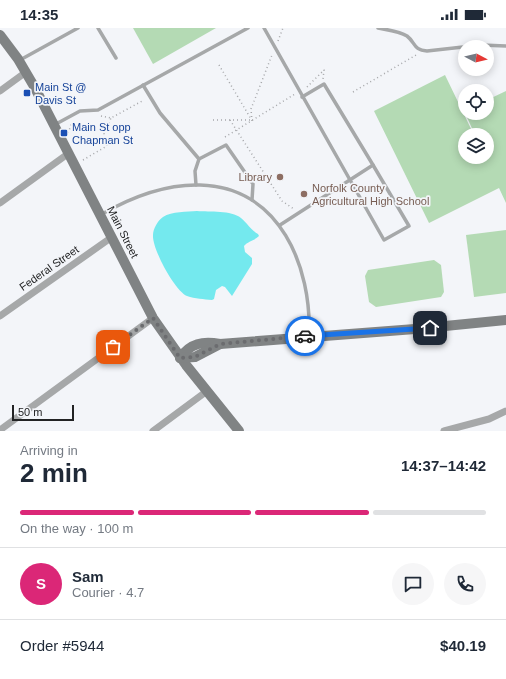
<!DOCTYPE html>
<meta charset="utf-8">
<style>
body{margin:0;font-family:Arial,sans-serif;background:#f6f6f7;color:#1f2937;height:100vh;display:flex;flex-direction:column;font-size:15px;white-space:nowrap}
*{box-sizing:border-box;margin:0}
p{font-size:13px;color:#747a83}
.icon{flex:none;width:22px;height:22px;fill:none;stroke:currentColor;stroke-width:2;stroke-linecap:round;stroke-linejoin:round}
.map{position:relative;height:403px;overflow:hidden}
.details{display:flex;flex-direction:column;background:#fff;flex:1}
.details>*{flex:none}
.needle{width:26px;rotate:97deg}
.buttons{position:absolute;left:458px;top:12px;display:grid;gap:8px}
.buttons a{display:grid;place-items:center;width:36px;height:36px;border-radius:50%;background:#fff;box-shadow:0 2px 10px #0003;font-size:20px}
.scale{position:absolute;left:12px;bottom:10px;width:62px;box-sizing:border-box;padding-left:4px;border:2px solid #222324;border-top:0;font-size:11px;line-height:14px;white-space:nowrap;color:#222324;-webkit-text-stroke:3px #f3f5f9;paint-order:stroke}
.pin{position:absolute;display:grid;place-items:center;width:34px;height:34px;color:#fff;margin:-17px;border-radius:8px;box-shadow:0 2px 6px #0006}
.courier{position:absolute;display:grid;place-items:center;width:40px;height:40px;margin:-20px;border:3px solid #1a73e8;border-radius:50%;background:#fff;color:#222;box-shadow:0 1px 5px #0007}
.overview em{font-style:normal;font-weight:700}
.overview div{display:flex;flex-direction:column-reverse}
.overview{display:flex;align-items:center;justify-content:space-between;height:68px;padding:0 20px}
h1{font-size:26px;font-weight:700;line-height:30px}
.bar{display:grid;grid-template-columns:repeat(4,1fr);gap:6px 4px;align-content:center;height:48px;padding:0 20px}
.bar i{height:5px;border-radius:3px;background:#e0e1e3}
.bar .selected{background:#db2777}
.bar p{grid-column:span 4}
.line{display:flex;align-items:center;gap:10px;padding:0 20px;border-top:1px solid #e0e1e3}
.line div{flex:1}
.round{display:grid;place-items:center;flex:none;width:42px;height:42px;border-radius:21px;background:#f6f6f7}
.status{display:flex;justify-content:space-between;align-items:center;height:28px;padding:0 20px;background:#fff;direction:ltr}
.status svg{height:11px;fill:currentColor}
.map>svg:first-child{display:block}
.green{fill:#b4dab4}
.water{fill:#74e9ee}
.lines{fill:none;stroke-linecap:round;stroke-linejoin:round}
.path{stroke:#a6a7aa;stroke-width:1.5;stroke-dasharray:1 3;stroke-linecap:butt}
.lane{stroke:#a6a8a9;stroke-width:3.5}
.street{stroke:#a6a8a9;stroke-width:7}
.secondary{stroke:#808384;stroke-width:10}
.done{stroke:#6b6c6f;stroke-width:4;stroke-dasharray:0 7.2}
.route{stroke:#1a73e8;stroke-width:5}
.transit-dot{fill:#1a4fb4;stroke:#f3f5f9;stroke-width:1.5}
.education-dot{fill:#8d6e63;stroke:#f3f5f9;stroke-width:1.5}
.labels{text-anchor:middle;stroke-width:3.5;stroke-linejoin:round;paint-order:stroke}
.transit-label{font-size:11px;fill:#164399;stroke:#f3f5f9;text-anchor:start}
.education-label{font-size:11px;fill:#785e54;stroke:#f3f5f9;text-anchor:end}
.street-label{font-size:11px;fill:#222324;stroke:#f3f5f9}
</style>
<div class="status"><b>14:35</b><svg viewBox="0 0 49 12"><path d="M0 12V9h3v3zM5 12V6h3v6zM10 12V3h3v9zM15 12V0h3v12zM26 1h20v11H26zM47 4h2v5h-2z"/></svg></div>
<div class="map">
<svg width="506" height="403" viewBox="0 0 506 403">
<rect width="100%" height="100%" fill="#f3f5f9"/>
<g class="green">
<polygon points="133,0 216,0 153,36"/>
<polygon points="445,47 474,107 465,107 465,129 487,129 487,107 475,107 465,85 487,85 487,72 506,63 506,175 499,160 429,195 374,83"/>
<polygon points="506,202 506,265 474,269 466,207"/>
<polygon points="434,232 441,237 444,264 441,269 376,279 369,274 365,248 368,242"/>
</g>
<path class="water" d="M 197,183 C 210,184 231,182 241,190 C 248,196 250,201 258,206 L 259,208 C 254,213 248,213 244,218 L 245,224 L 252,230 L 252,236 L 232,268 L 225,259 L 222,258 L 216,262 L 214,271 L 212,272 C 204,271 195,271 187,268 C 175,263 152,221 153,207 C 153,201 158,192 163,189 C 172,183 187,184 197,183 Z"/>
<g class="lines">
<g class="path">
<polyline points="278,13 283,0"/>
<polyline points="219,37 251,91"/>
<polyline points="307,59 324,42 323,51"/>
<polyline points="353,64 416,27"/>
<polyline points="101,88 111,90 144,72"/>
<polyline points="213,92 251,92"/>
<polyline points="230,92 282,173 294,181"/>
<polyline points="252,93 251,81 272,27"/>
<polyline points="68,105 72,95"/>
<polyline points="225,109 295,66"/>
<polyline points="83,132 107,118 104,106 111,90"/>
</g>
<g class="lane">
<polyline points="98,0 116,30"/>
<polyline points="264,0 384,212 409,198 373,137"/>
<path d="M 378,0 C 388,2 399,3 407,8 C 416,15 413,22 427,23 L 481,17 L 506,18"/>
<polyline points="20,32 78,0"/>
<polyline points="143,57 160,85 199,131"/>
<polyline points="56,96 80,83 98,82 248,0"/>
<polyline points="196,157 195,143 199,131 226,117 253,156 252,172"/>
<path d="M 102,186 C 130,170 166,156 200,157 C 280,159 312,239 309,308"/>
<polyline points="280,197 373,137 324,56 302,69"/>
</g>
<g class="street">
<polyline points="0,63 26,44"/>
<polyline points="0,175 69,125"/>
<polyline points="0,288 112,209"/>
<polyline points="0,402 153,290"/>
<polyline points="153,403 207,363"/>
<polyline points="444,403 489,391 506,383"/>
</g>
<g class="secondary">
<polyline points="0,7 18,31 35,60 153,290 186,337 239,403"/>
<path d="M 180,330 C 190,315 203,313 220,316 L 415,301 L 506,292"/>
<polyline points="180,330 195,329 220,316"/>
</g>
</g>
<g class="lines">
<polyline class="done" points="113,319 153,290 180,330 195,329 220,316 305,308"/>
<polyline class="route" points="305,308 430,300"/>
</g>
<g class="transit-dot">
<rect x="23" y="61" width="8" height="8" rx="2"/>
<rect x="60" y="101" width="8" height="8" rx="2"/>
</g>
<g class="education-dot">
<circle cx="280" cy="149" r="4"/>
<circle cx="304" cy="166" r="4"/>
</g>
<g class="labels">
<g class="transit-label">
<text x="35" y="63">Main St @<tspan x="35" dy="13">Davis St</tspan></text>
<text x="72" y="103">Main St opp<tspan x="72" dy="13">Chapman St</tspan></text>
</g>
<g class="education-label">
<text x="272" y="153">Library</text>
<text x="312" y="164" text-anchor="start">Norfolk County<tspan x="312" dy="13">Agricultural High School</tspan></text>
</g>
<g class="street-label">
<text transform="translate(123 204) rotate(63)" y="4">Main Street</text>
<text transform="translate(49 240) rotate(-35)" y="4">Federal Street</text>
</g>
</g>
</svg>
<div class="buttons">
<a><svg class="needle" viewBox="-14 -14 28 28"><path d="M0-13l5 13h-10z" fill="#e53935"/><path d="M0 13l5-13h-10z" fill="#747a83"/></svg></a>
<a><svg class="icon" aria-label="locate" viewBox="0 0 24 24"><circle cx="12" cy="12" r="6"/><path d="M12 2v4M12 18v4M2 12h4M18 12h4"/></svg></a>
<a><svg class="icon" aria-label="layers" viewBox="0 0 24 24"><path d="M12 4l9 5-9 5-9-5zM3 14l9 5 9-5"/></svg></a>
</div>
<div class="scale">50 m</div>
<div class="pin" style="left:113px;top:319px;background:#ea580c"><svg class="icon" aria-label="bag" viewBox="0 0 24 24"><path d="M5 8h14l-1 12H6zM9 8a3 3 0 0 1 6 0"/></svg></div>
<div class="pin" style="left:430px;top:300px;background:#1f2937"><svg class="icon" aria-label="home" viewBox="0 0 24 24"><path d="M3 11l9-7 9 7M6 9v11h12V9"/></svg></div>
<div class="courier" style="left:305px;top:308px"><svg class="icon" aria-label="car" viewBox="0 0 24 24"><path d="M5 17H2v-5l4-1 3-4h7l3 4 3 1v5h-3M9 17h6M6 11h13"/><circle cx="7" cy="17" r="2"/><circle cx="17" cy="17" r="2"/></svg></div>
</div>
<section class="details">
<div class="overview"><div><h1>2 min</h1><p>Arriving in</p></div><em>14:37–14:42</em></div>
<div class="bar"><i class="selected"></i><i class="selected"></i><i class="selected"></i><i></i><p>On the way · 100 m</p></div>
<div class="line" style="height:72px"><b class="round" style="background:#db2777;color:#fff">S</b><div><b>Sam</b><p>Courier · 4.7</p></div><a class="round"><svg class="icon" aria-label="chat" viewBox="0 0 24 24"><path d="M4 5h16v11H9l-5 4z"/></svg></a><a class="round"><svg class="icon" aria-label="phone" viewBox="0 0 24 24"><path d="M5 4h4l2 5-3 2q2 4 5 5l2-3 5 2v4C11 20 4 13 5 4z"/></svg></a></div>
<div class="line" style="height:52px"><div>Order #5944</div><b>$40.19</b></div>
</section>
